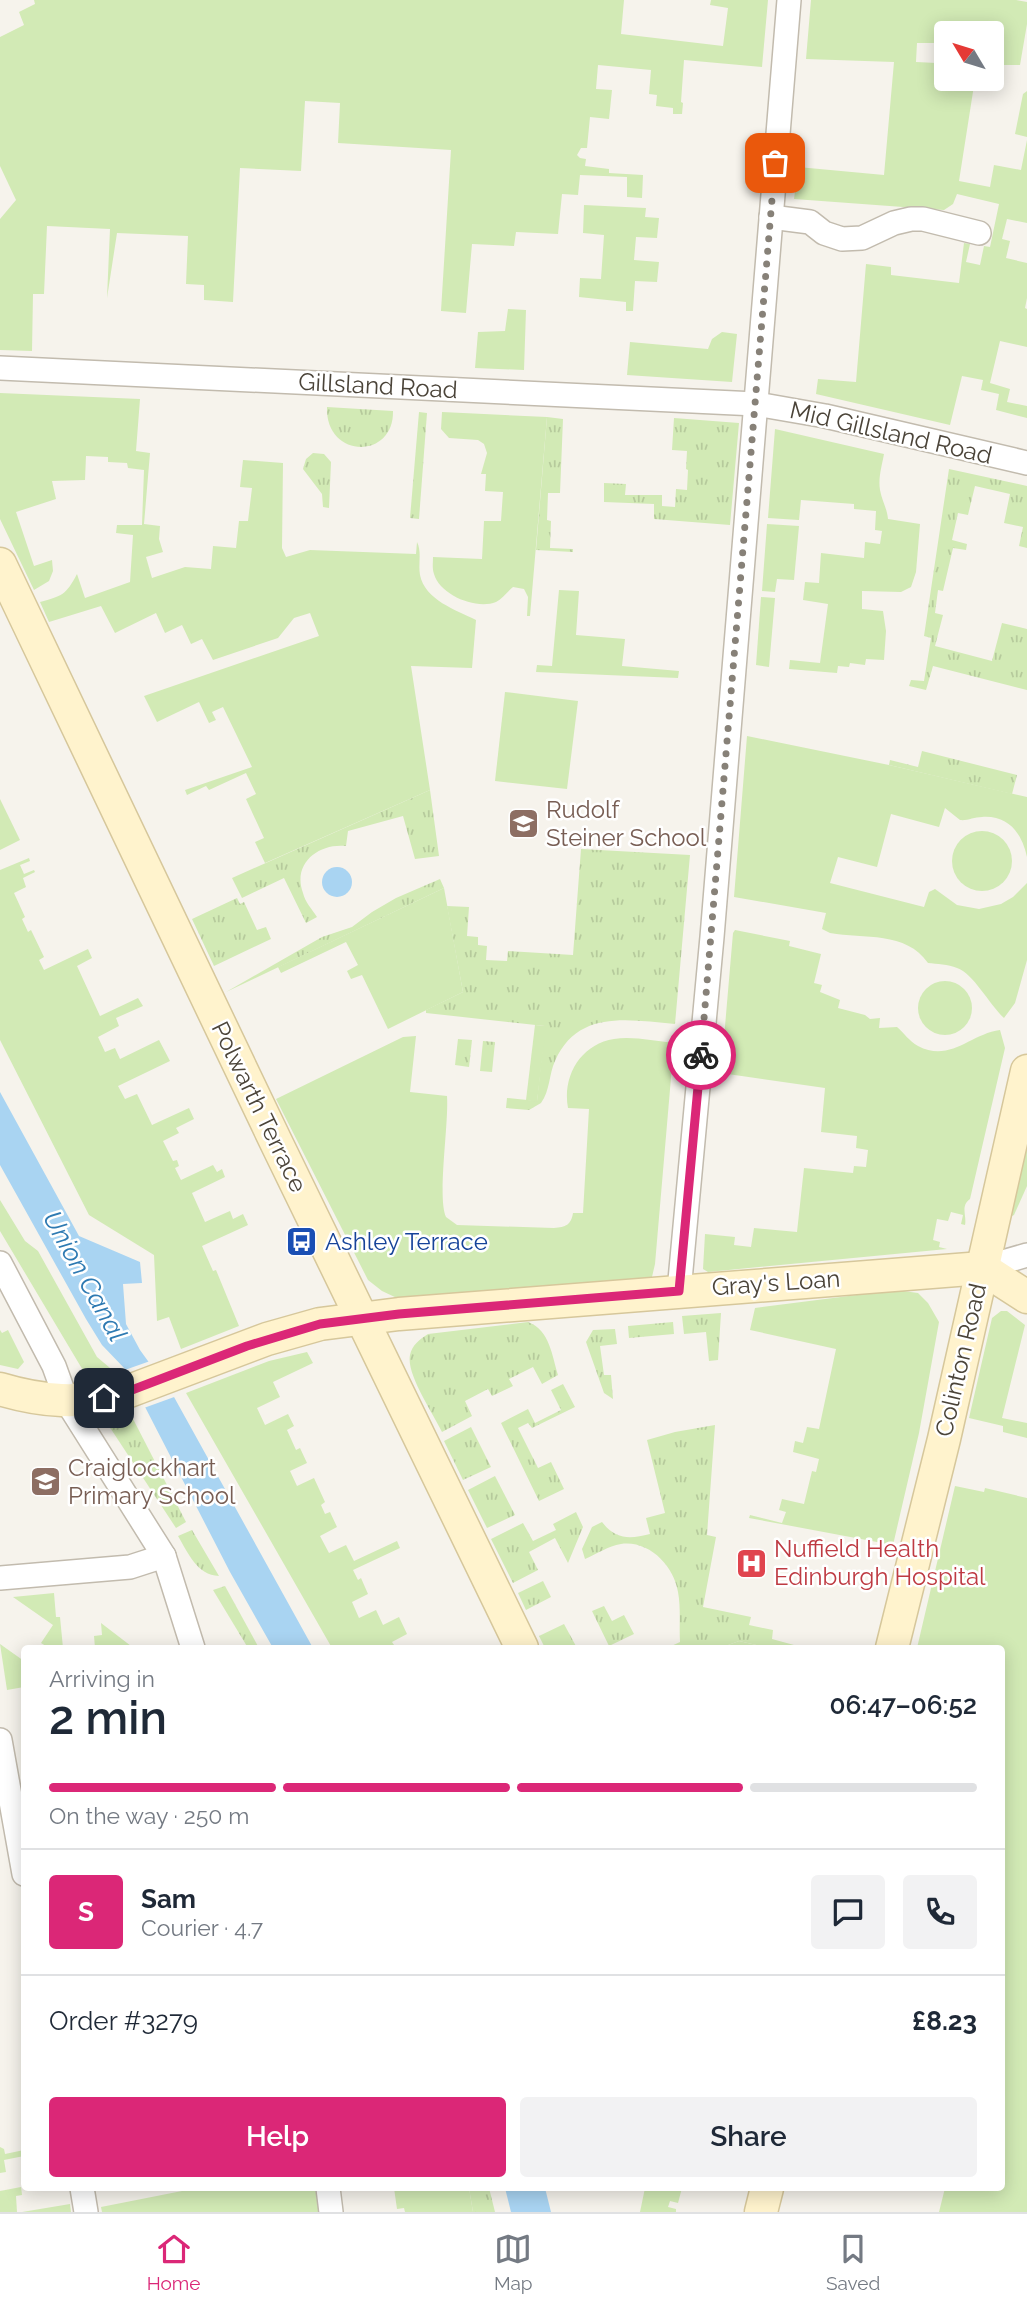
<!DOCTYPE html>
<meta charset="utf-8">
<style>
body{margin:0;font-family:Raleway,sans-serif;background:#f2f2f3;color:#1f2937;height:100vh;display:flex;flex-direction:column;font-size:26px;white-space:nowrap}
*{box-sizing:border-box;margin:0}
p{font-size:23px;color:#747a83}
.icon{flex:none;width:38px;height:38px;fill:none;stroke:currentColor;stroke-width:2;stroke-linecap:round;stroke-linejoin:round}
.map{position:relative;flex:1;overflow:hidden}
.details{position:absolute;left:21px;top:1645px;width:984px;height:546px;display:flex;flex-direction:column;background:#fff;border-radius:7px;box-shadow:0 4px 18px #0003}
.details>*{flex:none}
.needle{width:46px;rotate:308deg}
.tools{position:absolute;left:934px;top:21px;display:grid;gap:14px}
.tools a{display:grid;place-items:center;width:70px;height:70px;border-radius:7px;background:#fff;box-shadow:0 4px 18px #0003;font-size:35px}
.pin{position:absolute;display:grid;place-items:center;width:60px;height:60px;color:#fff;margin:-30px;border-radius:14px;box-shadow:0 4px 10px #0006}
.courier{position:absolute;display:grid;place-items:center;width:70px;height:70px;margin:-35px;border:5px solid #db2777;border-radius:50%;background:#fff;color:#222;box-shadow:0 2px 9px #0007}
.head em{font-style:normal;font-weight:600}
.head div{display:flex;flex-direction:column-reverse}
.head{display:flex;align-items:center;justify-content:space-between;height:119px;padding:0 28px}
h1{font-size:46px;font-weight:600;line-height:52px}
.bar{display:grid;grid-template-columns:repeat(4,1fr);gap:10px 7px;align-content:center;height:84px;padding:0 28px}
.bar i{height:9px;border-radius:5px;background:#e0e1e3}
.bar .on{background:#db2777}
.bar p{grid-column:span 4}
.line{display:flex;align-items:center;gap:18px;padding:0 28px;border-top:2px solid #e0e1e3}
.line div{flex:1}
.round{display:grid;place-items:center;flex:none;width:74px;height:74px;border-radius:7px;background:#f2f2f3}
.primary-button{display:flex;gap:14px;margin-top:auto;padding:14px 28px}
.primary-button a{flex:1;height:80px;border-radius:7px;background:#db2777;color:#fff;font-size:28px;font-weight:600;line-height:80px;text-align:center}
.primary-button a+a{background:#f2f2f3;color:#1f2937}
.tab-bar{display:flex;justify-content:space-around;align-items:center;height:98px;border-top:2px solid #e0e1e3;background:#fff;font-size:19px;color:#747a83}
.tab-bar a{display:grid;justify-items:center;gap:4px}
.tab-bar .on{color:#db2777}
.map>svg:first-child{display:block}
.grass{fill:url(#grass-tufts)}
.green{fill:#d2eab5;fill-rule:evenodd}
.water{fill:#a9d4f2}
.pier{fill:#f6f3ec}
.lines{fill:none;stroke-linecap:round;stroke-linejoin:round}
.street-casing{stroke:#c2bbae;stroke-width:26}
.secondary-casing{stroke:#d6c79b;stroke-width:35}
.street{stroke:#fff;stroke-width:23}
.secondary{stroke:#fff3cd;stroke-width:32}
.done{stroke:#878178;stroke-width:7;stroke-dasharray:0 12.6}
.route{stroke:#db2777;stroke-width:9}
.labels{text-anchor:middle;stroke-width:5;stroke-linejoin:round;paint-order:stroke}
.street-label{font-size:24px;fill:#4b4439;stroke:#fff}
.education-label{font-size:24px;fill:#785e54;stroke:#fff;text-anchor:start}
.transit-label{font-size:24px;fill:#164399;stroke:#fff;text-anchor:start}
.health-label{font-size:24px;fill:#be3a42;stroke:#fff;text-anchor:start}
.water-label{font-size:26px;font-style:italic;fill:#2e7ab2;stroke:#fff}
</style>
<div class="map">
<svg width="1027" height="2212" viewBox="0 0 1027 2212">
<defs>
<pattern id="grass-tufts" width="24" height="20" patternUnits="userSpaceOnUse" patternTransform="scale(1.75)"><rect width="24" height="20" fill="#d2eab5"/><path d="M3 7l-1-3M5 7V3M7 7l1-3M15 17l-1-3M17 17v-4M19 17l1-3" fill="none" stroke="#b6ca9c"/></pattern>
</defs>
<rect width="100%" height="100%" fill="#f6f3ec"/>
<g class="grass">
<path d="M 327,407 L 393,411 C 394,460 325,459 327,407 Z"/>
<polygon points="419,412 427,413 419,519 410,518"/>
<polygon points="547,417 563,419 560,493 548,493 547,520 551,521 550,548 573,549 573,552 536,550"/>
<polygon points="674,418 739,423 730,525 654,519 654,504 604,502 604,483 626,484 625,495 662,495 662,506 675,507 676,489 687,490 688,470 686,469 687,451 672,450"/>
<polygon points="313,453 324,454 331,462 329,508 323,507 322,494 303,469 306,459"/>
<polygon points="949,469 1027,486 1027,548 1019,546 1023,527 1004,523 1010,494 975,486 968,515 958,513 952,540 967,544 966,550 953,548 943,591 938,590 935,613 943,615 935,646 992,661 1002,623 1027,629 1027,690 933,666 926,690 909,686 911,680 924,681 931,638 924,636"/>
<polygon points="922,751 1017,775 1012,794 889,765 890,760 918,767"/>
<path d="M 430,790 L 439,856 L 415,859 L 403,816 L 348,831 L 346,846 C 319,843 292,863 303,893 C 305,902 312,909 317,917 L 306,923 L 284,878 L 242,898 L 232,878 Z"/>
<path d="M 581,849 L 690,855 L 675,1024 C 629,1020 578,1009 555,1061 C 549,1074 550,1091 541,1103 L 529,1110 L 506,1108 L 507,1098 L 537,1101 L 545,1026 L 426,1013 L 426,1010 L 463,992 L 447,906 L 469,907 L 467,936 L 478,937 L 478,945 L 487,946 L 486,960 L 507,961 L 508,951 L 573,955 Z"/>
<polygon points="440,879 444,888 226,992 322,937 352,927 372,912 396,898"/>
<polygon points="237,898 240,904 244,902 257,930 266,927 271,939 214,966 192,919"/>
<polygon points="458,1039 472,1040 469,1067 455,1065"/>
<polygon points="483,1041 495,1042 492,1072 480,1071"/>
<polygon points="721,1313 718,1360 709,1361 706,1332 684,1334 682,1316"/>
<path d="M 528,1322 C 550,1330 552,1356 558,1375 L 542,1384 L 533,1367 L 509,1379 L 513,1386 L 492,1396 L 488,1389 L 465,1401 L 472,1416 L 442,1432 C 433,1413 406,1374 410,1355 C 412,1345 420,1339 428,1334 Z"/>
<polygon points="673,1322 674,1334 629,1338 628,1326"/>
<polygon points="615,1329 617,1344 600,1346 604,1375 611,1375 613,1399 604,1393 586,1342 593,1330"/>
<polygon points="563,1384 575,1407 532,1428 528,1423 518,1428 538,1468 551,1462 564,1489 539,1501 501,1423 528,1409 535,1423 561,1410 551,1390"/>
<polygon points="130,1413 186,1522 176,1528 107,1423"/>
<path d="M 715,1425 L 707,1535 L 716,1537 L 703,1607 L 751,1617 L 749,1625 L 773,1630 L 772,1639 L 805,1648 L 770,1648 L 739,1641 L 720,1648 L 667,1648 L 680,1642 C 679,1626 681,1608 678,1592 C 674,1566 649,1540 621,1544 C 608,1546 597,1554 585,1559 L 582,1549 L 592,1527 L 602,1522 C 616,1540 630,1539 650,1534 L 646,1518 L 665,1513 L 647,1440 L 675,1432 Z"/>
<polygon points="471,1427 491,1467 463,1480 444,1441"/>
<polygon points="495,1476 515,1515 487,1528 468,1490"/>
<polygon points="576,1512 583,1527 568,1563 555,1538 529,1552 538,1570 513,1583 491,1539 523,1523 533,1541 556,1530 553,1524"/>
<path d="M 192,1530 L 219,1576 C 197,1575 188,1553 178,1536 Z"/>
<polygon points="543,1581 551,1597 526,1610 518,1593"/>
<polygon points="225,1586 259,1648 248,1648 213,1590"/>
<polygon points="604,1606 612,1621 624,1615 634,1634 609,1646 592,1611"/>
<polygon points="564,1624 577,1648 545,1648 539,1636"/>
<polygon points="469,2188 489,2188 495,2212 473,2212"/>
</g>
<g class="green">
<polygon points="34,0 624,0 621,34 723,46 728,8 710,5 711,0 768,0 762,67 684,60 681,102 683,103 682,114 673,114 673,108 656,106 657,95 649,94 651,70 598,65 596,89 612,90 609,119 590,117 587,148 581,148 577,155 580,158 586,159 585,166 609,169 609,173 643,175 642,198 627,197 627,177 580,175 578,195 562,194 558,234 516,232 514,246 472,244 466,313 441,311 451,150 338,143 340,103 305,101 301,171 240,168 233,302 204,300 204,285 186,284 188,236 117,233 107,298 110,229 47,226 44,294 33,294 32,351 0,350 0,219 16,200 0,166 0,37 24,25 19,12 35,4"/>
<path d="M 811,0 L 1016,0 L 1027,2 L 1027,24 L 1020,65 L 992,65 L 992,33 L 947,33 L 947,79 L 975,79 L 959,181 L 990,187 L 994,165 L 1021,170 L 1027,140 L 1027,223 L 1007,219 L 1002,239 L 1010,241 L 1006,258 L 1027,263 L 1027,298 L 1025,308 L 1027,309 L 1027,347 L 1000,341 L 990,383 L 1010,389 L 1007,402 L 1027,406 L 1027,418 L 996,410 L 999,394 L 981,390 L 983,380 L 962,376 L 950,425 L 816,394 L 818,379 L 856,382 L 866,264 L 891,267 L 891,275 L 959,283 L 964,243 L 970,244 L 966,262 L 980,265 L 984,246 L 990,247 L 999,204 L 957,194 L 953,204 L 944,210 L 794,199 L 798,167 L 884,175 L 894,62 L 806,59 ZM 917,43 L 937,43 L 937,63 L 916,62 Z"/>
<polygon points="1027,91 1027,137 1015,134 1023,94"/>
<polygon points="584,205 646,208 645,217 659,218 657,238 636,237 634,260 659,262 657,282 635,281 633,311 626,311 626,302 579,297 580,278 601,279 604,235 583,233"/>
<polygon points="508,309 526,310 524,370 475,368 478,332 505,331"/>
<polygon points="722,332 737,334 732,382 627,375 630,342 708,349 712,339"/>
<path d="M 0,393 L 140,399 L 136,451 L 150,453 L 144,524 L 160,526 L 159,539 L 163,552 L 146,557 L 152,578 L 185,567 L 211,569 L 213,546 L 236,548 L 239,521 L 248,521 L 252,488 L 240,487 L 243,460 L 283,463 L 282,548 L 286,557 L 310,550 L 416,554 L 417,542 C 422,552 418,564 420,575 C 425,600 456,610 476,620 L 472,668 L 411,666 L 430,790 L 265,863 L 255,842 L 264,838 L 246,799 L 256,794 L 246,773 L 209,790 L 206,786 L 187,795 L 185,790 L 252,767 L 223,707 L 212,712 L 216,720 L 209,723 L 199,702 L 157,722 L 144,696 L 319,636 L 310,613 L 294,618 L 278,638 L 213,660 L 202,639 L 191,644 L 182,625 L 165,633 L 156,613 L 115,633 L 101,606 L 49,622 L 40,602 C 62,596 66,595 77,574 L 85,598 L 130,582 L 133,535 L 116,533 L 117,525 L 142,525 L 144,470 L 128,468 L 127,463 L 108,462 L 108,457 L 86,456 L 85,480 L 52,481 L 56,499 L 16,512 L 34,566 L 52,560 L 53,571 L 49,581 L 34,590 L 0,519 Z"/>
<path d="M 442,412 L 547,417 L 530,616 L 527,616 L 528,597 L 524,589 L 513,587 C 507,592 502,599 496,602 C 476,610 440,595 434,574 C 432,568 433,563 433,557 L 482,559 L 484,521 L 501,521 L 503,492 L 485,491 L 486,474 L 481,474 L 487,453 L 484,444 L 478,440 L 449,438 L 441,429 Z"/>
<path d="M 775,429 L 884,454 C 882,465 878,478 880,490 C 882,501 887,508 888,519 L 920,524 L 916,572 L 911,587 L 901,592 L 862,591 L 862,609 L 883,611 L 886,631 L 884,660 L 866,659 L 865,665 L 850,663 L 849,667 L 838,666 L 837,673 L 789,669 L 790,660 L 820,663 L 828,604 L 803,600 L 805,582 L 819,583 L 821,553 L 864,558 L 865,542 L 880,544 L 882,531 L 875,530 L 876,511 L 854,509 L 854,504 L 801,500 L 799,520 L 768,518 Z"/>
<polygon points="767,524 799,526 794,580 777,579 775,592 762,591"/>
<polygon points="559,590 579,591 576,635 625,639 622,666 679,671 678,678 536,672 537,665 552,666"/>
<polygon points="761,597 775,598 769,667 756,665"/>
<polygon points="505,692 578,701 567,789 495,781"/>
<path d="M 747,736 L 889,765 L 1027,797 L 1027,857 C 1022,833 1008,815 982,817 C 974,817 967,821 960,820 L 945,808 L 939,827 L 891,814 L 877,867 L 838,857 L 830,883 L 924,907 L 929,892 L 935,889 L 957,905 L 979,909 L 1001,904 L 1013,897 L 1027,883 L 1027,960 L 1015,1003 L 1004,1018 C 989,1004 973,973 957,968 C 948,964 937,964 928,963 C 906,931 864,939 830,933 L 822,929 L 826,913 L 734,897 Z"/>
<polygon points="0,799 20,840 0,850"/>
<circle cx="982" cy="861" r="30"/>
<polygon points="29,858 30,861 20,865 24,874 34,870 35,872 23,878 26,887 14,893 25,917 22,919 28,932 31,930 44,957 39,960 44,970 88,949 92,958 77,966 100,1016 138,998 143,1006 116,1018 119,1026 98,1037 105,1052 115,1048 120,1059 159,1040 170,1061 118,1086 125,1099 137,1094 152,1125 189,1108 194,1119 176,1128 179,1133 163,1141 173,1161 177,1160 179,1166 175,1168 181,1180 213,1165 217,1172 222,1169 225,1177 192,1193 205,1222 230,1211 233,1219 243,1214 248,1225 202,1246 213,1271 216,1270 239,1326 181,1349 169,1317 157,1321 154,1255 89,1215 0,1040 0,870"/>
<polygon points="444,888 463,992 388,1029 362,975 351,979 347,971 358,965 346,942 281,973 278,967"/>
<path d="M 735,930 L 790,941 L 789,946 L 821,954 L 814,983 L 822,985 L 820,992 L 840,1000 L 838,1008 L 865,1015 L 870,1019 L 880,1018 L 879,1028 L 897,1027 C 904,1033 909,1041 918,1046 C 950,1063 970,1034 1000,1030 L 1005,1048 L 970,1199 C 960,1206 967,1216 965,1225 L 961,1224 L 963,1215 L 951,1212 L 948,1221 L 937,1219 L 933,1240 L 940,1242 L 939,1247 L 947,1249 L 708,1272 L 703,1269 L 705,1234 L 735,1237 L 734,1245 L 751,1247 L 754,1228 L 797,1232 L 804,1168 L 853,1173 L 854,1166 L 866,1167 L 868,1150 L 856,1148 L 857,1136 L 821,1132 L 825,1088 L 721,1073 L 733,933 Z"/>
<circle cx="945" cy="1008" r="27"/>
<polygon points="535,1025 546,1026 537,1102 526,1100"/>
<path d="M 416,1036 L 410,1092 L 447,1096 C 449,1124 437,1197 446,1217 L 457,1225 L 554,1228 C 566,1227 571,1225 573,1213 L 583,1213 L 589,1109 L 568,1108 C 562,1076 581,1044 614,1039 C 632,1036 655,1041 674,1043 L 655,1264 L 652,1277 L 646,1279 L 399,1299 L 382,1291 L 368,1280 L 276,1099 L 403,1037 Z"/>
<polygon points="1027,1114 1027,1186 1014,1215 1010,1217"/>
<polygon points="0,1200 25,1241 38,1251 97,1357 116,1373 94,1379 87,1376 81,1367 0,1231"/>
<polygon points="896,1290 918,1293 928,1303 939,1322 919,1433 893,1545 749,1518 750,1515 782,1523 786,1512 779,1510 782,1499 804,1504 812,1471 816,1472 819,1459 793,1452 795,1441 803,1443 807,1427 819,1429 836,1349 750,1330 755,1308"/>
<polygon points="1001,1311 1007,1311 1025,1325 1002,1418 1027,1423 1027,1438 1003,1432 1003,1426 969,1418 992,1318"/>
<polygon points="0,1330 2,1333 8,1330 24,1362 18,1369 0,1365"/>
<polygon points="307,1352 313,1363 273,1382 280,1397 257,1408 265,1425 288,1414 294,1426 287,1430 296,1450 300,1448 307,1463 290,1471 297,1486 314,1478 325,1502 321,1505 325,1514 330,1512 337,1527 320,1536 329,1553 346,1545 354,1561 397,1541 400,1548 353,1570 358,1580 361,1578 368,1594 352,1602 359,1618 376,1610 383,1625 399,1617 407,1634 392,1642 396,1648 332,1648 186,1393 269,1361"/>
<polygon points="955,1486 984,1492 985,1488 1027,1498 1027,2212 939,2212 945,2188 1001,2188 1001,1648 917,1648"/>
<polygon points="54,1593 56,1617 60,1617 63,1648 49,1648 41,1643 53,1625 13,1597"/>
<polygon points="101,1623 131,1646 130,1648 95,1648 94,1636 102,1635"/>
<polygon points="739,1641 770,1648 720,1648"/>
<polygon points="0,1644 24,1661 24,1687 7,1690"/>
<polygon points="0,2147 4,2149 5,2154 24,2150 24,2156 4,2160 6,2172 0,2173"/>
<polygon points="21,2187 22,2195 16,2196 17,2212 0,2212 0,2191"/>
<polygon points="182,2188 315,2188 319,2212 102,2212 101,2207 182,2191"/>
<polygon points="394,2188 469,2188 473,2212 405,2212 404,2208 397,2209"/>
<polygon points="645,2188 682,2188 678,2203 670,2201 668,2207 676,2209 676,2212 640,2212"/>
<polygon points="70,2204 71,2212 22,2212"/>
</g>
<g class="water">
<circle cx="337" cy="882" r="15"/>
<polygon points="0,1092 79,1236 140,1262 142,1283 123,1284 126,1324 140,1350 174,1397 313,1648 273,1648 230,1572 126,1370 102,1345 86,1319 0,1165"/>
<polygon points="505,2188 545,2188 551,2212 511,2212"/>
</g>
<polygon class="pier" points="153,1360 177,1396 141,1409 122,1371"/>
<g class="lines">
<defs>
<g id="street">
<polyline points="771,217 810,222 824,233 842,239 862,238 894,223 911,219 923,219 979,233"/>
<polyline points="0,368 756,404 825,416 1027,463"/>
<polyline points="0,1263 54,1366 67,1402 164,1556 193,1648"/>
<polyline points="982,1268 1027,1255"/>
<polyline points="679,1291 712,937 789,0"/>
<polyline points="0,1578 130,1567 164,1556"/>
<polyline points="0,1740 24,1874"/>
<polyline points="82,2188 86,2212"/>
<polyline points="328,2188 331,2212"/>
</g>
<g id="secondary">
<polyline points="0,564 275,1140 522,1648"/>
<path d="M 0,1389 C 43,1402 80,1404 124,1393 L 267,1339 L 320,1324 L 399,1314 L 982,1268 L 1027,1297"/>
<polyline points="892,1648 944,1439 1027,1071"/>
<polyline points="761,2212 767,2188"/>
</g>
</defs>
<use href="#street" class="street-casing"/>
<use href="#secondary" class="secondary-casing"/>
<use href="#street" class="street"/>
<use href="#secondary" class="secondary"/>
</g>
<g class="lines">
<polyline class="done" points="701,1055 775,163"/>
<polyline class="route" points="104,1398 124,1393 247,1346 320,1324 399,1314 679,1291 701,1055"/>
</g>
<defs>
<symbol id="school-square" viewBox="-11 -11 22 22"><rect x="-9" y="-9" width="18" height="18" rx="4" fill="#8d6e63" stroke="#fff"/><path d="M0-5L7-2L0 1L-7-2ZM-4 1L0 2.5L4 1V4Q0 6-4 4Z" fill="#fff"/></symbol>
<symbol id="bus-square" viewBox="-11 -11 22 22"><rect x="-9" y="-9" width="18" height="18" rx="4" fill="#1a4fb4" stroke="#fff"/><path d="M-5-6H5V4H4V6H2V4H-2V6H-4V4H-5ZM-3.5-4V0h7V-4ZM-3.5 1.2v1.5H-2V1.2ZM2 1.2v1.5H3.5V1.2Z" fill="#fff"/></symbol>
<symbol id="hospital-square" viewBox="-11 -11 22 22"><rect x="-9" y="-9" width="18" height="18" rx="4" fill="#e0444e" stroke="#fff"/><path d="M-5-5h3v3.5h4V-5h3V5h-3V1.5h-4V5h-3Z" fill="#fff"/></symbol>
</defs>
<g fill-rule="evenodd">
<use href="#school-square" x="506" y="806" width="35" height="35"/>
<use href="#bus-square" x="284" y="1224" width="35" height="35"/>
<use href="#school-square" x="28" y="1464" width="35" height="35"/>
<use href="#hospital-square" x="734" y="1546" width="35" height="35"/>
</g>
<g class="labels">
<g class="street-label">
<text transform="translate(378 386) rotate(3)" y="8">Gillsland Road</text>
<text transform="translate(891 433) rotate(13)" y="8">Mid Gillsland Road</text>
<text transform="translate(259 1107) rotate(64)" y="8">Polwarth Terrace</text>
<text transform="translate(776 1283) rotate(-4)" y="8">Gray's Loan</text>
<text transform="translate(961 1360) rotate(-77)" y="8">Colinton Road</text>
</g>
<g class="education-label">
<text x="546" y="818">Rudolf<tspan x="546" dy="28">Steiner School</tspan></text>
<text x="68" y="1476">Craiglockhart<tspan x="68" dy="28">Primary School</tspan></text>
</g>
<g class="transit-label">
<text x="325" y="1250">Ashley Terrace</text>
</g>
<g class="health-label">
<text x="774" y="1557">Nuffield Health<tspan x="774" dy="28">Edinburgh Hospital</tspan></text>
</g>
<g class="water-label">
<text transform="translate(85 1276) rotate(61)" y="9">Union Canal</text>
</g>
</g>
</svg>
<div class="tools">
<a><svg class="needle" viewBox="-14 -14 28 28"><path d="M0-13l5 13h-10z" fill="#e53935"/><path d="M0 13l5-13h-10z" fill="#747a83"/></svg></a>
</div>
<div class="pin" style="left:775px;top:163px;background:#ea580c"><svg class="icon" aria-label="bag" viewBox="0 0 24 24"><path d="M5 8h14l-1 12H6zM9 8a3 3 0 0 1 6 0"/></svg></div>
<div class="pin" style="left:104px;top:1398px;background:#1f2937"><svg class="icon" aria-label="home" viewBox="0 0 24 24"><path d="M3 11l9-7 9 7M6 9v11h12V9"/></svg></div>
<div class="courier" style="left:701px;top:1055px"><svg class="icon" aria-label="bike" viewBox="0 0 24 24"><circle cx="6" cy="16" r="4"/><circle cx="18" cy="16" r="4"/><path d="M6 16l4-8h5l3 8M10 8l3 8H6M13 5h3"/></svg></div>
<section class="details">
<div class="head"><div><h1>2 min</h1><p>Arriving in</p></div><em>06:47–06:52</em></div>
<div class="bar"><i class="on"></i><i class="on"></i><i class="on"></i><i></i><p>On the way · 250 m</p></div>
<div class="line" style="height:126px"><b class="round" style="background:#db2777;color:#fff">S</b><div><b>Sam</b><p>Courier · 4.7</p></div><a class="round"><svg class="icon" aria-label="chat" viewBox="0 0 24 24"><path d="M4 5h16v11H9l-5 4z"/></svg></a><a class="round"><svg class="icon" aria-label="phone" viewBox="0 0 24 24"><path d="M5 4h4l2 5-3 2q2 4 5 5l2-3 5 2v4C11 20 4 13 5 4z"/></svg></a></div>
<div class="line" style="height:91px"><div>Order #3279</div><b>£8.23</b></div>
<div class="primary-button"><a>Help</a><a>Share</a></div>
</section>
</div>
<nav class="tab-bar">
<a class="on"><svg class="icon" aria-label="home" viewBox="0 0 24 24"><path d="M3 11l9-7 9 7M6 9v11h12V9"/></svg>Home</a>
<a><svg class="icon" aria-label="map" viewBox="0 0 24 24"><path d="M3 6l6-2 6 2 6-2v14l-6 2-6-2-6 2zM9 4v14M15 6v14"/></svg>Map</a>
<a><svg class="icon" aria-label="saved" viewBox="0 0 24 24"><path d="M7 4h10v16l-5-4-5 4z"/></svg>Saved</a>
</nav>
